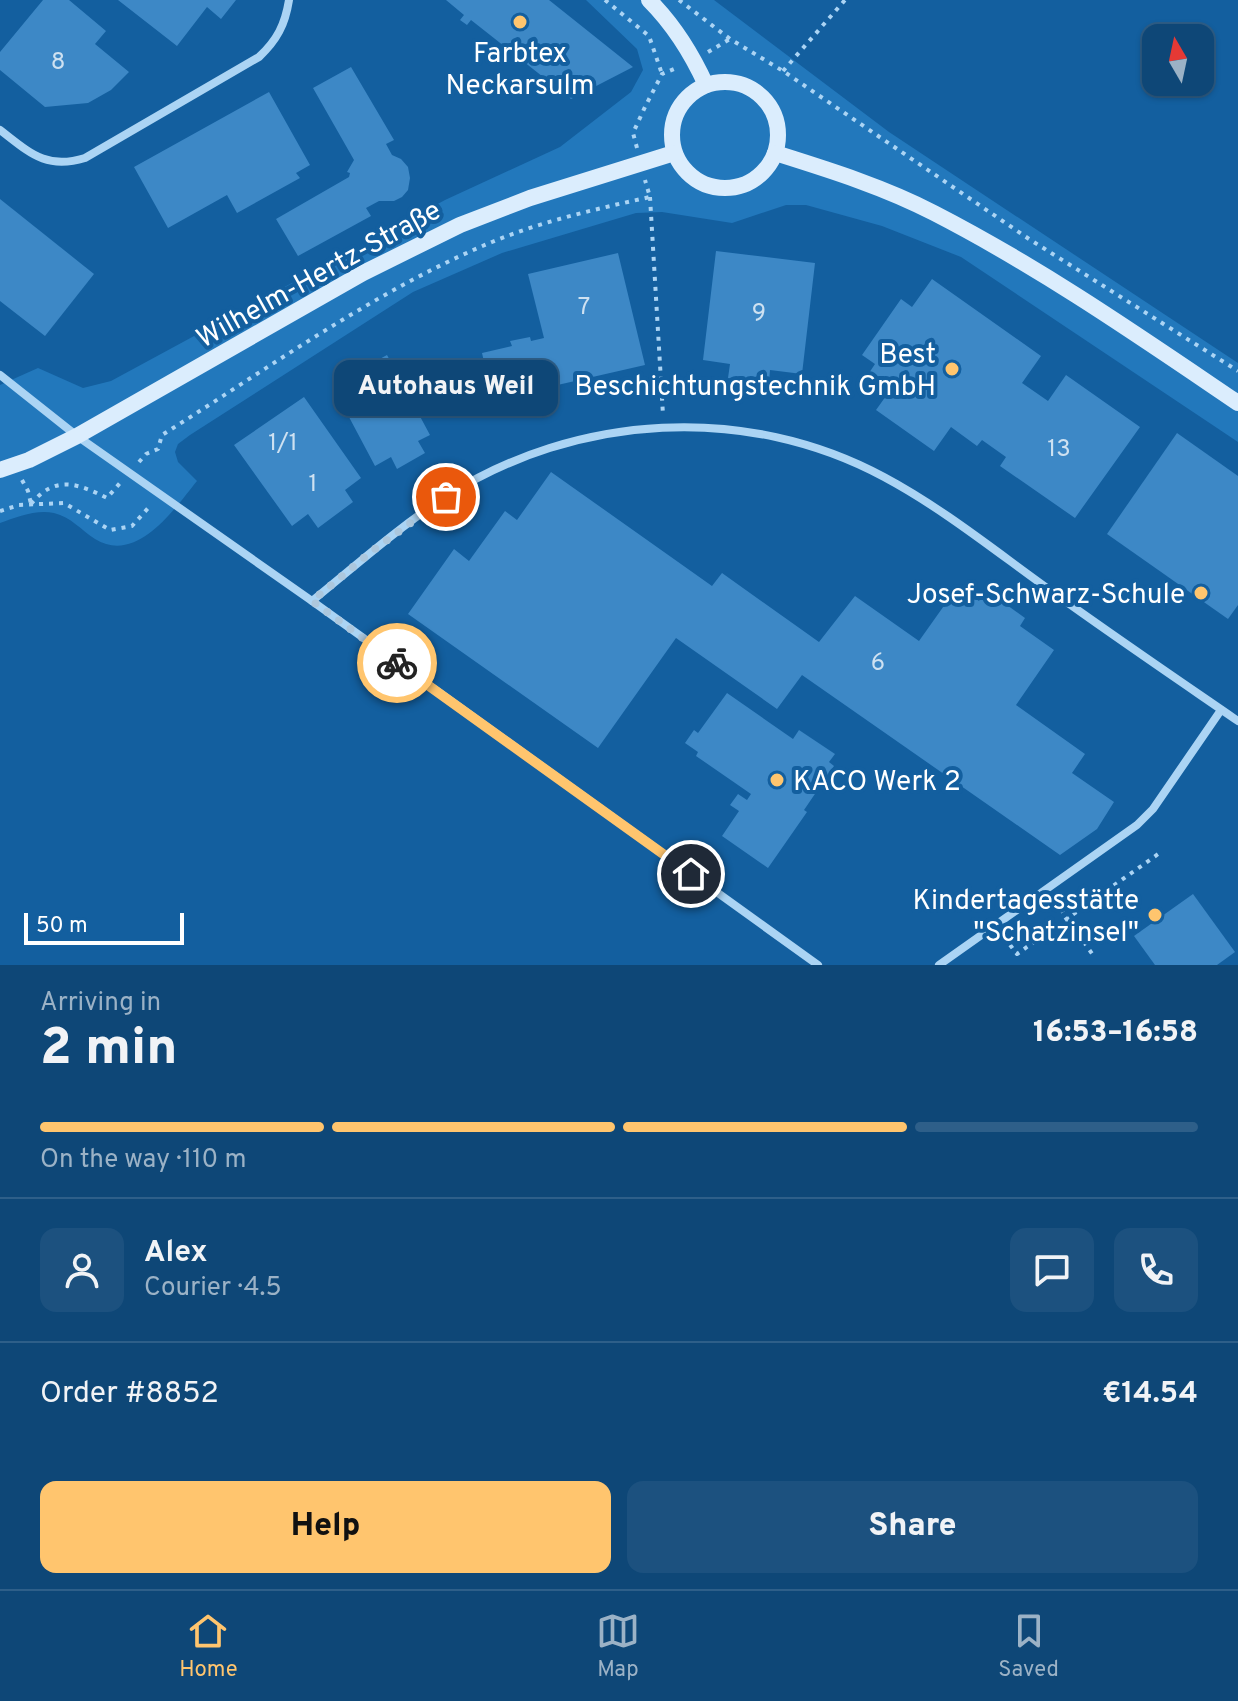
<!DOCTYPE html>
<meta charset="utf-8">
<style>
body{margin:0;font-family:Overpass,sans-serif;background:#1c517f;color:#f1f3f6;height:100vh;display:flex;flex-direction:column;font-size:30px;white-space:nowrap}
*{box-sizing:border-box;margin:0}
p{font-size:26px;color:#9bb2c6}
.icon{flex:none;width:44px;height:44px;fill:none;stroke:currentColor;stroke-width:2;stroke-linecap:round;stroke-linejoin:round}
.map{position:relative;height:965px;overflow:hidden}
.panel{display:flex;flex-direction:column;background:#0e4777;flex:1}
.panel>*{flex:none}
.needle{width:52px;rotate:351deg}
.buttons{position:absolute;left:1142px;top:24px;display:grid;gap:16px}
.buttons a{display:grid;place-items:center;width:72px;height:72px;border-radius:16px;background:#0e4777;box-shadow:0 2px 6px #0004,0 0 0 2px #2e5f89;font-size:40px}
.scale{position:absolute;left:24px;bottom:20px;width:160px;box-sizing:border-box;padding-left:8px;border:4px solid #fff;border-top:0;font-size:22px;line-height:28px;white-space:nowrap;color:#fff;-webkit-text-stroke:6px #135f9f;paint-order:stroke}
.pin{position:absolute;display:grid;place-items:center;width:68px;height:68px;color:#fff;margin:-34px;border:4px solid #fff;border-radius:50%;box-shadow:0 2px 8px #0007}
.courier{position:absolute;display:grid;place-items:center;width:80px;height:80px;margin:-40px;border:6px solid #ffc56e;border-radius:50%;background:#fff;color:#222;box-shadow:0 2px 10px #0007}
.bubble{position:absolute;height:56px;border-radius:16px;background:#0e4777;box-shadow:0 2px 6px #0004,0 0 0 2px #2e5f89;font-size:26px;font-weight:800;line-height:56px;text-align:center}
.head em{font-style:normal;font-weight:800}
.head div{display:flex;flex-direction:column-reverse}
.head{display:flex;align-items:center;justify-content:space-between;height:136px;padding:0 40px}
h1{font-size:52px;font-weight:800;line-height:60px}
.bar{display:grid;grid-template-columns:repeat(4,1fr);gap:12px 8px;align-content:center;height:96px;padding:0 40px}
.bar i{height:10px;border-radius:6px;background:#2e5f89}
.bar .active{background:#ffc56e}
.bar p{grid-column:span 4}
.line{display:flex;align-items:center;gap:20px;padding:0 40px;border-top:2px solid #2e5f89}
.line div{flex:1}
.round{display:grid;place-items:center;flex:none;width:84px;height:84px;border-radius:16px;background:#1c517f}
.button{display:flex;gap:16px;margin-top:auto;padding:16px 40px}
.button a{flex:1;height:92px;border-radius:16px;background:#ffc56e;color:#111;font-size:32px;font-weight:800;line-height:92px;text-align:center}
.button a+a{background:#1c517f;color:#f1f3f6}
.tabs{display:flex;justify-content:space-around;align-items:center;height:112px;border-top:2px solid #2e5f89;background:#0e4777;font-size:22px;color:#9bb2c6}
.tabs a{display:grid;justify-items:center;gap:4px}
.tabs .active{color:#ffc56e}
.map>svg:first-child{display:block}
.green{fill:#2278bc}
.building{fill:#3d88c6}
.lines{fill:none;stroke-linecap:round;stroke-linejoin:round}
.path{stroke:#abd4f4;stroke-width:4;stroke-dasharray:4 6;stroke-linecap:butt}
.street{stroke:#abd4f4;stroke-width:8}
.secondary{stroke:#dbedfd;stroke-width:16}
.done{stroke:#acc7dd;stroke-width:8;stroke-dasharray:0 14.4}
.route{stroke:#ffc56e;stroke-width:10}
.poi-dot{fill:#ffc56e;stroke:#135f9f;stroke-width:3}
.labels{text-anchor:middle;stroke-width:8;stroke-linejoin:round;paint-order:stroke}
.number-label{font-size:24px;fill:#cee1f1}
.poi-label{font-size:28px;fill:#fff;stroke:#135f9f;text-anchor:end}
.street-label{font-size:28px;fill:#fff;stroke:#135f9f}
</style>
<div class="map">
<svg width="1238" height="965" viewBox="0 0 1238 965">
<rect width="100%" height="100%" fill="#135f9f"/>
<path class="green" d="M 586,0 L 714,0 L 889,132 L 1238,363 L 1238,442 L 961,257 L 882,226 L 806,205 L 786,205 L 732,223 L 662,212 L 636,213 L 502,253 L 413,292 L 190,435 L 178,444 L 175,452 L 178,462 L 197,481 C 175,508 137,565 95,539 C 81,530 71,517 54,513 C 37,509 16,517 0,523 L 0,385 L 38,368 L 83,388 L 111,381 L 445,200 L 560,147 L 631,92 L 643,70 L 637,49 Z"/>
<g class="building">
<polygon points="43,0 69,0 106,31 95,44 129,72 111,90 88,103 45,107 0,70 0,52"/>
<polygon points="118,0 236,0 221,19 207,7 177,46"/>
<polygon points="446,0 549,0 633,67 571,99 471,20 467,25 460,20 464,15"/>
<polygon points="351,67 394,140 386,144 392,155 401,159 408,167 410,178 408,190 402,197 394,201 379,201 366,208 371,216 298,256 276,219 349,177 350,173 347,172 354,160 313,88"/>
<polygon points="269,92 310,165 296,173 300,178 237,213 227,195 168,228 134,167"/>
<polygon points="0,199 94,274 45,336 0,301"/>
<polygon points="716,251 815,263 802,374 770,370 769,382 728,378 730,364 703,360"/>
<polygon points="618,253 645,365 540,389 544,404 512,412 508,398 493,401 482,353 512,346 510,341 530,337 531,341 544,338 528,274"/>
<polygon points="932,279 1041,356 1022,383 1048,401 1066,375 1140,427 1075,518 1000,466 1006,457 982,440 977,446 951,427 934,451 876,410 891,389 869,373 875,364 862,355 901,299 912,307"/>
<polygon points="387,355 430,435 418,441 425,453 397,469 391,457 375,466 332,385"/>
<polygon points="304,397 361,478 345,490 353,502 318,528 308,514 292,526 234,445"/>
<polygon points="1177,433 1238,476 1238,605 1228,619 1107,534"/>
<polygon points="551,472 712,586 722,573 819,642 855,596 919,641 958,586 979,601 986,590 1025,618 1020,626 1054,650 1016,705 1085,754 1072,773 1114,802 1097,829 1060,855 802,675 777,709 676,638 598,748 408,614 454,549 469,561 505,511 517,520"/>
<polygon points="727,693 793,739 799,730 835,754 829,762 834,766 804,810 807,812 768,868 722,836 739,811 730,805 738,794 747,800 751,794 696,756 698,752 685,743 694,730 698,733"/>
<polygon points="1193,894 1235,952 1217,965 1155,965 1134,936"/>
</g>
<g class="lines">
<g class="path">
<polyline points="605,0 649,36 662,74"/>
<polyline points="679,0 730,39 783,71 1029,239 1238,371"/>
<polyline points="708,52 730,39"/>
<polyline points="783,71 845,0"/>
<polyline points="637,148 633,133 645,107 662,74 679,67"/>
<polyline points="650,197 663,415"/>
<path d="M 139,462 L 146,454 L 158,449 L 162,435 C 269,368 376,290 492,242 C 543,221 596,209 650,197 L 645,180"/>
<polyline points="22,480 28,491 31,504"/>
<path d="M 31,504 C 55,475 77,483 107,498 L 120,483"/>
<polyline points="0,511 19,505 64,503 110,530 132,526 150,506"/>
<polyline points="1055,901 1093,955"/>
<polyline points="1004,937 1017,954 1161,852"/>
</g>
<g class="street">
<path d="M 0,130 C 30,153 46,170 85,158 L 259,57 C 277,40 285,25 289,0"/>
<polyline points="0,375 77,436 312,601 818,965"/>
<path d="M 312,601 C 355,566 398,528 445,497 C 576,413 747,403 884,477 C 944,509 999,554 1054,593 C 1115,637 1177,679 1238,721"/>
<polyline points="939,965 1137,825 1153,809 1221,710"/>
</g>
<g class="secondary">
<path d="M 649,0 C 674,25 691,52 706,85"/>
<circle cx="725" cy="135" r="53"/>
<path d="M 775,153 C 829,170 884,187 934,213 C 1041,268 1139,336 1238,403"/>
<polyline points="0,470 29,460 77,436 363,273 460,225 530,198 674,153"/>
</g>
</g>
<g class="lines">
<polyline class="done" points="397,663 312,601 371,552 446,497"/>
<polyline class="route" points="397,663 691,874"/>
</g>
<g class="poi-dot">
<circle cx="520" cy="22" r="8"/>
<circle cx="952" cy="369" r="8"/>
<circle cx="1201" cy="593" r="8"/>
<circle cx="777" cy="780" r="8"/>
<circle cx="1155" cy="915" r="8"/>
</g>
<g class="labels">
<g class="number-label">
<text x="58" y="69">8</text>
<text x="584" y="314">7</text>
<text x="759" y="320">9</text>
<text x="283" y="450">1/1</text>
<text x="1059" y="456">13</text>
<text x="313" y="491">1</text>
<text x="878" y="670">6</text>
</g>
<g class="poi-label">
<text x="520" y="62" text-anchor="middle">Farbtex<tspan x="520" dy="32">Neckarsulm</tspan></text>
<text x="936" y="363">Best<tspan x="936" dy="32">Beschichtungstechnik GmbH</tspan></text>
<text x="1185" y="603">Josef-Schwarz-Schule</text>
<text x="793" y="790" text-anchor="start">KACO Werk 2</text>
<text x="1139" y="909">Kindertagesstätte<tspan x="1139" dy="32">"Schatzinsel"</tspan></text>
</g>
<g class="street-label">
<text transform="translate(318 273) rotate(-29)" y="10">Wilhelm-Hertz-Straße</text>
</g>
</g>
</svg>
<div class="buttons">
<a><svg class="needle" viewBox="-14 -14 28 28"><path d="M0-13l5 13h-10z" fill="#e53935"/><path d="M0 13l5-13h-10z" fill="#9bb2c6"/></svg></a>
</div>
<div class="scale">50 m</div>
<div class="pin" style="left:446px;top:497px;background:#ea580c"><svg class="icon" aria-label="bag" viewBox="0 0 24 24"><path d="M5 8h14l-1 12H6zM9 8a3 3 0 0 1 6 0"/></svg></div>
<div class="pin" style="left:691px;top:874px;background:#1f2937"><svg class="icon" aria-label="home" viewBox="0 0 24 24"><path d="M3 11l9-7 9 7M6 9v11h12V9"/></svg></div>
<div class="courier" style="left:397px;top:663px"><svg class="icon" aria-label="bike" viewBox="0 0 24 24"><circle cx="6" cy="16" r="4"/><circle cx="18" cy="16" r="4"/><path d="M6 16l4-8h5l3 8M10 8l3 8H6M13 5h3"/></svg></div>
<div class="bubble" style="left:334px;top:360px;width:224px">Autohaus Weil</div>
</div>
<section class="panel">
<div class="head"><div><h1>2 min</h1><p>Arriving in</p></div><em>16:53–16:58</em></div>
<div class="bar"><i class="active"></i><i class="active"></i><i class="active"></i><i></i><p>On the way · 110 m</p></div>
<div class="line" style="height:144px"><a class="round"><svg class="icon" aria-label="person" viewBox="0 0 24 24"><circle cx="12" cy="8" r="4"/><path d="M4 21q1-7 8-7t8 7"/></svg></a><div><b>Alex</b><p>Courier · 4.5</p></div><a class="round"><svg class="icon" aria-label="chat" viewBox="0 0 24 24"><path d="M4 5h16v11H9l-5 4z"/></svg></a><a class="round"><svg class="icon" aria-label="phone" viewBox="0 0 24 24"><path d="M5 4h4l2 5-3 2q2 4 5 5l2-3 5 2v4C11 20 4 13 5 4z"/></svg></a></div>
<div class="line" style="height:104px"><div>Order #8852</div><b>€14.54</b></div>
<div class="button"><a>Help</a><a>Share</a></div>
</section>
<nav class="tabs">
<a class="active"><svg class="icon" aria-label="home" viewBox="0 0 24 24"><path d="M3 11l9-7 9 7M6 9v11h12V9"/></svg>Home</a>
<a><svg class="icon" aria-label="map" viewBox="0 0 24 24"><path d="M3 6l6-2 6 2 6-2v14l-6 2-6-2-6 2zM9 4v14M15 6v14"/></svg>Map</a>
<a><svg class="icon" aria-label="saved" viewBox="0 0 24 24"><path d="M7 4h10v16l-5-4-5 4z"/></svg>Saved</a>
</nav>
